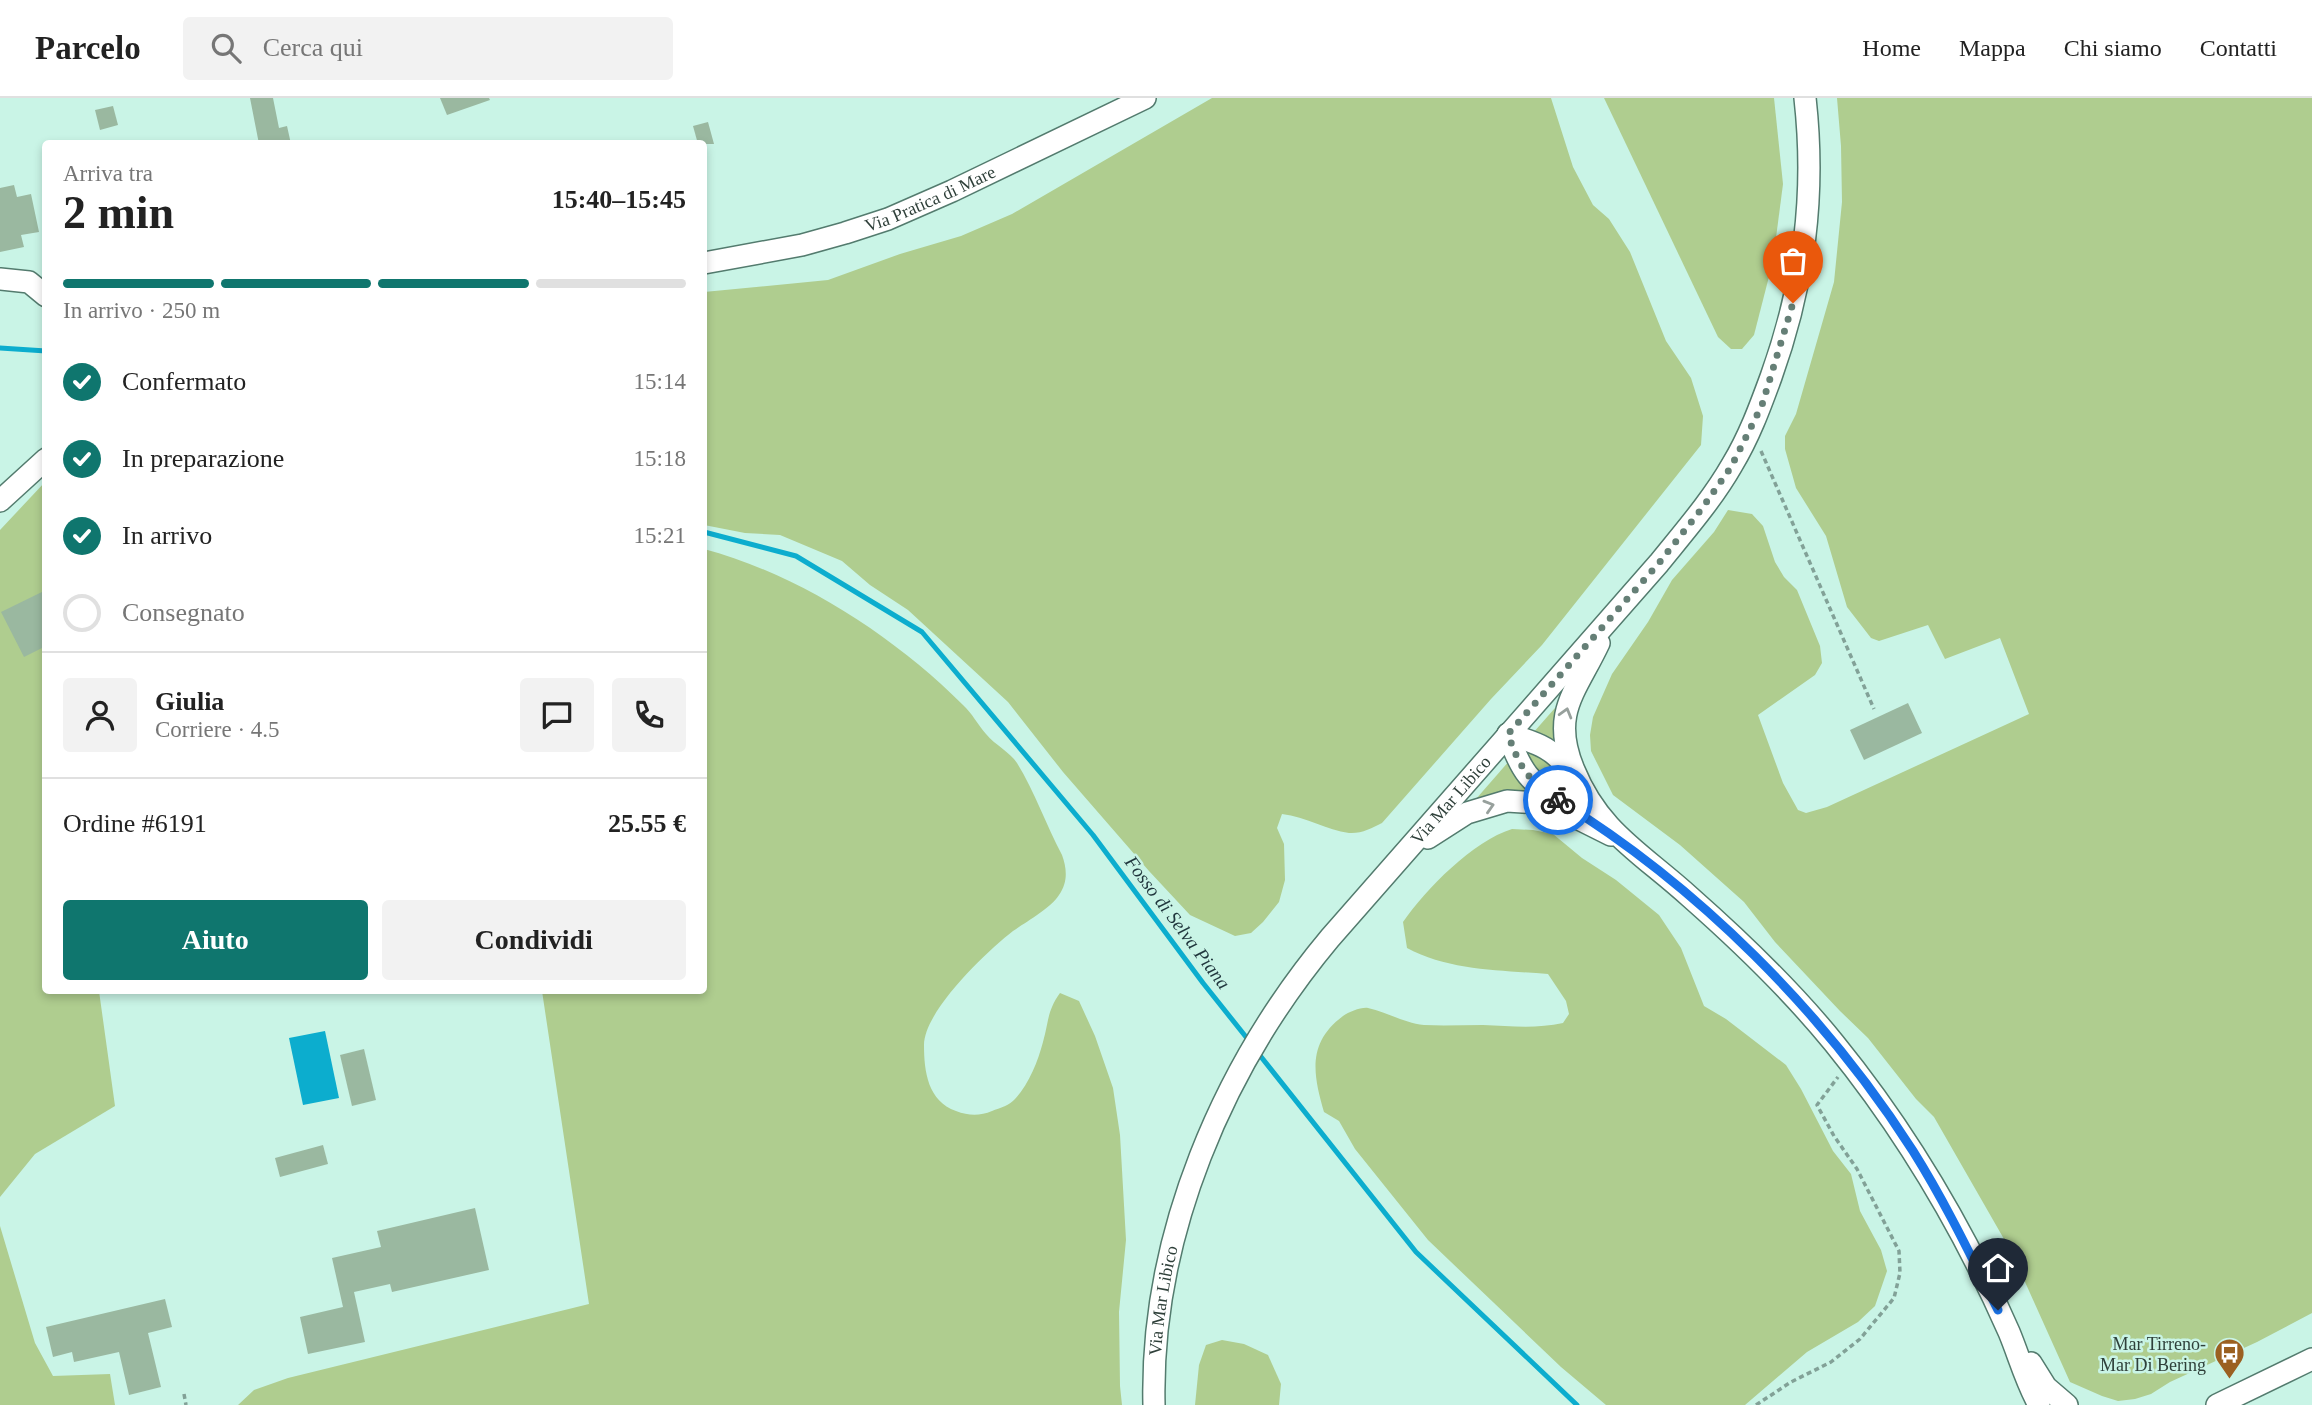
<!DOCTYPE html>
<html lang="it">
<meta charset="utf-8">
<style>
body{margin:0;font-family:"Times New Roman",serif;background:#f2f2f2;color:#222;height:100vh;display:flex;flex-direction:column;font-size:26px;white-space:nowrap}
*{box-sizing:border-box;margin:0}
p{font-size:23px;color:#767676}
.icon{flex:none;width:38px;height:38px;fill:none;stroke:currentColor;stroke-width:2;stroke-linecap:round;stroke-linejoin:round}
.map{position:relative;flex:1;overflow:hidden}
.side{position:absolute;left:42px;top:42px;width:665px;height:854px;display:flex;flex-direction:column;background:#fff;border-radius:7px;box-shadow:0 4px 10px #0003}
.side>*{flex:none}
.pin{position:absolute;display:grid;place-items:center;width:60px;height:60px;color:#fff;margin:-72px -30px;border-radius:50% 50% 50% 0;rotate:-45deg;box-shadow:0 0 7px #0007}
.pin .icon{rotate:45deg}
.courier{position:absolute;display:grid;place-items:center;width:70px;height:70px;margin:-35px;border:5px solid #1a73e8;border-radius:50%;background:#fff;color:#222;box-shadow:0 2px 9px #0007}
.overview em{font-style:normal;font-weight:700}
.overview div{display:flex;flex-direction:column-reverse}
.overview{display:flex;align-items:center;justify-content:space-between;height:119px;padding:0 21px}
h1{font-size:46px;font-weight:700;line-height:52px}
.bar{display:grid;grid-template-columns:repeat(4,1fr);gap:10px 7px;align-content:center;height:84px;padding:0 21px}
.bar i{height:9px;border-radius:5px;background:#e0e0e0}
.bar .active{background:#0f766e}
.bar p{grid-column:span 4}
.line{display:flex;align-items:center;gap:18px;padding:0 21px;border-top:2px solid #e0e0e0}
.line div{flex:1}
.round{display:grid;place-items:center;flex:none;width:74px;height:74px;border-radius:7px;background:#f2f2f2}
ol{padding:0 21px;list-style:none}
li{display:flex;align-items:center;gap:21px;height:77px}
li p{margin-inline-start:auto}
li .icon{padding:7px;border-radius:50%;background:#0f766e;color:#fff;stroke-width:4}
li:last-child{color:#767676}
li i{width:38px;height:38px;border:4px solid #e0e0e0;border-radius:50%}
.primary-button{display:flex;gap:14px;margin-top:auto;padding:14px 21px}
.primary-button a{flex:1;height:80px;border-radius:7px;background:#0f766e;color:#fff;font-size:28px;font-weight:700;line-height:80px;text-align:center}
.primary-button a+a{background:#f2f2f2;color:#222}
header{display:flex;align-items:center;gap:42px;box-sizing:border-box;height:98px;padding:0 35px;background:#fff;border-bottom:2px solid #e0e0e0}
header strong{font-size:33px}
nav{display:flex;gap:38px;margin-inline-start:auto;font-size:24px}
.search{width:490px;height:63px;background:#f2f2f2;display:flex;align-items:center;gap:18px;box-sizing:border-box;padding:0 24px;border-radius:7px;color:#767676;font-size:26px}
.map>svg:first-child{display:block}
.green{fill:#afcd8f}
.water{fill:#0cadce}
.lines{fill:none;stroke-linecap:round;stroke-linejoin:round}
.stream{stroke:#0cadce;stroke-width:5}
.building{fill:#9ab8a0}
.minor-casing{stroke:#537b6e;stroke-width:24}
.path{stroke:#82a197;stroke-width:3.5;stroke-dasharray:5 3.5;stroke-linecap:butt}
.minor{stroke:#fff;stroke-width:21}
.oneway{stroke:#97a09c}
.done{stroke:#657f76;stroke-width:7;stroke-dasharray:0 12.6}
.route{stroke:#1a73e8;stroke-width:9}
.labels{text-anchor:middle;stroke-width:5;stroke-linejoin:round;paint-order:stroke}
.street-label{font-size:18px;fill:#2f403a;stroke:#c9f4e6}
.poi-label{font-size:18px;fill:#2f403a;stroke:#c9f4e6;text-anchor:end}
.water-label{font-size:19px;font-style:italic;fill:#1f353c;stroke:#c9f4e6}
</style>
<header>
<strong>Parcelo</strong>
<div class="search"><svg class="icon" aria-label="search" viewBox="0 0 24 24"><circle cx="10" cy="10" r="6"/><path d="M15 15l6 6"/></svg>Cerca qui</div>
<nav><a>Home</a><a>Mappa</a><a>Chi siamo</a><a>Contatti</a></nav>
</header>
<div class="map">
<svg width="2312" height="1307" viewBox="0 0 2312 1307">
<rect width="100%" height="100%" fill="#c9f4e6"/>
<g class="green">
<path d="M 1212,0 L 1551,0 L 1573,69 L 1593,107 L 1609,121 L 1630,154 L 1666,243 L 1691,280 L 1703,318 L 1701,347 L 1542,547 L 1491,601 L 1382,725 C 1372,730 1361,736 1349,735 C 1327,732 1306,719 1282,716 L 1277,730 L 1284,746 L 1285,782 L 1279,804 L 1263,824 L 1251,835 L 1235,838 L 1190,817 L 1149,773 L 1063,674 L 1008,604 L 908,512 L 870,487 L 842,463 L 780,437 L 745,435 L 704,427 L 704,194 L 828,182 L 900,156 L 961,138 L 1012,116 Z"/>
<polygon points="1604,0 1774,0 1783,86 1773,163 1754,237 1742,251 1731,251 1718,239"/>
<polygon points="1837,0 2312,0 2312,1215 2257,1244 2170,1284 2151,1296 2135,1301 2118,1303 2102,1298 2070,1284 2012,1155 1934,1019 1916,1001 1868,940 1840,913 1775,844 1744,804 1680,747 1613,697 1591,653 1590,637 1593,619 1612,576 1648,524 1672,482 1714,434 1728,412 1752,416 1763,428 1775,464 1784,479 1797,492 1820,548 1822,565 1815,577 1758,617 1783,685 1798,712 1806,715 1827,709 2029,616 2000,540 1945,561 1928,527 1879,543 1871,540 1847,509 1826,438 1796,390 1785,351 1785,338 1796,316 1834,184 1842,104 1841,48"/>
<polygon points="45,384 46,892 99,893 115,1008 35,1056 0,1099 0,432"/>
<path d="M 704,451 C 798,476 894,538 963,607 C 972,615 978,627 986,636 C 995,647 1010,654 1017,665 C 1035,694 1046,727 1062,757 C 1067,771 1068,784 1059,797 C 1052,809 1026,824 1013,833 C 987,853 924,913 924,947 C 924,974 928,1003 956,1013 C 969,1018 980,1018 992,1013 C 1000,1010 1010,1007 1015,1001 C 1029,986 1038,963 1043,944 C 1049,923 1047,913 1060,895 L 1079,903 L 1095,938 L 1113,990 L 1120,1037 L 1126,1142 L 1119,1214 L 1120,1288 L 1122,1307 L 238,1307 L 254,1292 L 288,1280 L 589,1206 L 542,893 L 704,892 Z"/>
<polygon points="1555,610 1558,612 1555,626 1555,644 1533,635"/>
<path d="M 1523,649 C 1543,659 1571,678 1570,703 L 1538,677 Z"/>
<polygon points="1510,662 1535,694 1477,703 1476,701"/>
<path d="M 1512,731 L 1533,732 L 1553,736 L 1582,760 L 1616,782 L 1659,817 L 1681,850 L 1704,908 L 1726,921 L 1786,967 L 1801,991 L 1833,1053 L 1851,1076 L 1860,1113 L 1881,1152 L 1887,1173 L 1875,1208 L 1858,1224 L 1807,1254 L 1745,1307 L 1606,1307 L 1561,1269 L 1428,1142 L 1355,1051 L 1339,1023 L 1324,1014 C 1313,976 1307,945 1343,918 C 1349,914 1361,909 1368,910 C 1387,914 1404,925 1424,927 C 1444,928 1463,927 1483,927 C 1510,928 1536,931 1563,925 L 1569,916 L 1566,903 L 1548,876 C 1501,872 1450,873 1407,850 L 1403,824 C 1426,791 1473,743 1512,731 Z"/>
<polygon points="0,1128 35,1245 53,1278 110,1276 115,1307 0,1307"/>
<polygon points="1222,1242 1244,1246 1268,1257 1281,1286 1279,1307 1195,1307 1199,1267 1206,1247"/>
</g>
<polygon class="water" points="325,933 339,1000 303,1007 289,940"/>
<g class="lines">
<g class="stream">
<polyline points="0,250 46,253"/>
<polyline points="704,434 796,458 922,534 1093,737 1203,885 1250,944"/>
<polyline points="1258,955 1416,1154 1577,1307"/>
</g>
</g>
<g class="building">
<polygon points="250,0 273,0 279,30 287,28 291,46 259,46"/>
<polygon points="440,0 489,0 490,2 447,17"/>
<polygon points="113,8 118,27 100,32 95,12"/>
<polygon points="708,24 714,46 698,46 693,28"/>
<polygon points="14,87 17,99 31,96 39,134 21,137 24,149 0,154 0,90"/>
<polygon points="46,492 46,548 24,559 1,514"/>
<polygon points="1908,605 1922,635 1864,662 1850,632"/>
<polygon points="364,951 376,1002 352,1008 340,957"/>
<polygon points="323,1047 328,1066 280,1079 275,1060"/>
<polygon points="475,1110 489,1172 392,1194 390,1186 354,1194 365,1244 308,1256 300,1219 343,1209 332,1160 381,1149 377,1133"/>
<polygon points="165,1201 172,1229 148,1235 161,1289 129,1297 119,1254 74,1264 72,1254 53,1259 46,1229"/>
</g>
<g class="lines">
<defs>
<g id="minor">
<path id="s1" d="M 704,165 L 802,147 L 845,135 L 888,121 L 952,93 L 1145,0"/>
<polyline points="0,181 29,184 46,198"/>
<polyline points="0,403 46,361"/>
<path d="M 1599,545 C 1576,594 1550,615 1574,672 C 1599,734 1643,756 1690,799 C 1741,844 1791,892 1834,945 C 1904,1031 1964,1132 2009,1234 C 2019,1258 2026,1284 2039,1307"/>
<path d="M 1508,636 C 1521,674 1529,684 1564,706"/>
<path d="M 1508,636 C 1533,644 1557,650 1569,675"/>
<polyline points="1428,740 1467,715 1507,703 1540,705 1557,710 1611,737"/>
<polyline points="2031,1265 2046,1289 2067,1307"/>
<path id="s2" d="M 1154,1307 C 1150,1138 1223,968 1330,840 L 1659,465 C 1684,434 1712,402 1732,367 C 1749,339 1760,309 1771,279 C 1804,187 1816,98 1805,0"/>
<polyline points="2217,1307 2312,1261"/>
</g>
</defs>
<use href="#minor" class="minor-casing"/>
<g class="path">
<polyline points="1761,353 1874,611"/>
<polyline points="184,1296 186,1307"/>
<polyline points="1756,1307 1791,1284 1831,1264 1860,1241 1894,1200 1900,1175 1899,1153 1857,1071 1834,1038 1817,1007 1838,979"/>
</g>
<use href="#minor" class="minor"/>
</g>
<defs><path id="oneway-chevron" d="M-2-3.5L2.5 0L-2 3.5" fill="none" stroke-width="1.6" stroke-linecap="round" stroke-linejoin="round" transform="scale(1.75)"/></defs>
<g class="oneway">
<use href="#oneway-chevron" transform="translate(1566 615) rotate(-74)"/>
<use href="#oneway-chevron" transform="translate(1489 708) rotate(-17)"/>
</g>
<g class="lines">
<path class="done" d="M 1558,702 C 1528,683 1519,668 1508,636 L 1659,465 L 1703,409 L 1731,369 L 1762,307 L 1793,205"/>
<path class="route" d="M 1558,702 C 1697,787 1825,915 1913,1053 C 1945,1104 1971,1158 1998,1212"/>
</g>
<defs>
<symbol id="bus-pin" viewBox="-11 -11 22 30"><path d="M0 17L-7.5 6A9.5 9.5 0 1 1 7.5 6Z" fill="#9b6021" stroke="#c9f4e6"/><path d="M-5-6H5V4H4V6H2V4H-2V6H-4V4H-5ZM-3.5-4V0h7V-4ZM-3.5 1.2v1.5H-2V1.2ZM2 1.2v1.5H3.5V1.2Z" fill="#fff"/></symbol>
</defs>
<g fill-rule="evenodd">
<use href="#bus-pin" x="2212" y="1238" width="35" height="47"/>
</g>
<g class="labels">
<g class="street-label">
<text dy="6" stroke="none"><textPath href="#s1" startOffset="236">Via Pratica di Mare</textPath></text>
<text dy="6" stroke="none"><textPath href="#s2" startOffset="693">Via Mar Libico</textPath></text>
<text dy="6" stroke="none"><textPath href="#s2" startOffset="105">Via Mar Libico</textPath></text>
</g>
<g class="poi-label">
<text x="2206" y="1252">Mar Tirreno-<tspan x="2206" dy="21">Mar Di Bering</tspan></text>
</g>
<g class="water-label">
<text transform="translate(1178 824) rotate(53)" y="7">Fosso di Selva Piana</text>
</g>
</g>
</svg>
<div class="pin" style="left:1793px;top:205px;background:#ea580c"><svg class="icon" aria-label="bag" viewBox="0 0 24 24"><path d="M5 8h14l-1 12H6zM9 8a3 3 0 0 1 6 0"/></svg></div>
<div class="pin" style="left:1998px;top:1212px;background:#1f2937"><svg class="icon" aria-label="home" viewBox="0 0 24 24"><path d="M3 11l9-7 9 7M6 9v11h12V9"/></svg></div>
<div class="courier" style="left:1558px;top:702px"><svg class="icon" aria-label="bike" viewBox="0 0 24 24"><circle cx="6" cy="16" r="4"/><circle cx="18" cy="16" r="4"/><path d="M6 16l4-8h5l3 8M10 8l3 8H6M13 5h3"/></svg></div>
<section class="side">
<div class="overview"><div><h1>2 min</h1><p>Arriva tra</p></div><em>15:40–15:45</em></div>
<div class="bar"><i class="active"></i><i class="active"></i><i class="active"></i><i></i><p>In arrivo · 250 m</p></div>
<ol>
<li><svg class="icon" aria-label="check" viewBox="0 0 24 24"><path d="M5 12l5 5 9-10"/></svg>Confermato<p>15:14</p></li>
<li><svg class="icon" aria-label="check" viewBox="0 0 24 24"><path d="M5 12l5 5 9-10"/></svg>In preparazione<p>15:18</p></li>
<li><svg class="icon" aria-label="check" viewBox="0 0 24 24"><path d="M5 12l5 5 9-10"/></svg>In arrivo<p>15:21</p></li>
<li><i></i>Consegnato</li>
</ol>
<div class="line" style="height:126px"><a class="round"><svg class="icon" aria-label="person" viewBox="0 0 24 24"><circle cx="12" cy="8" r="4"/><path d="M4 21q1-7 8-7t8 7"/></svg></a><div><b>Giulia</b><p>Corriere · 4.5</p></div><a class="round"><svg class="icon" aria-label="chat" viewBox="0 0 24 24"><path d="M4 5h16v11H9l-5 4z"/></svg></a><a class="round"><svg class="icon" aria-label="phone" viewBox="0 0 24 24"><path d="M5 4h4l2 5-3 2q2 4 5 5l2-3 5 2v4C11 20 4 13 5 4z"/></svg></a></div>
<div class="line" style="height:91px"><div>Ordine #6191</div><b>25.55 €</b></div>
<div class="primary-button"><a>Aiuto</a><a>Condividi</a></div>
</section>
</div>
